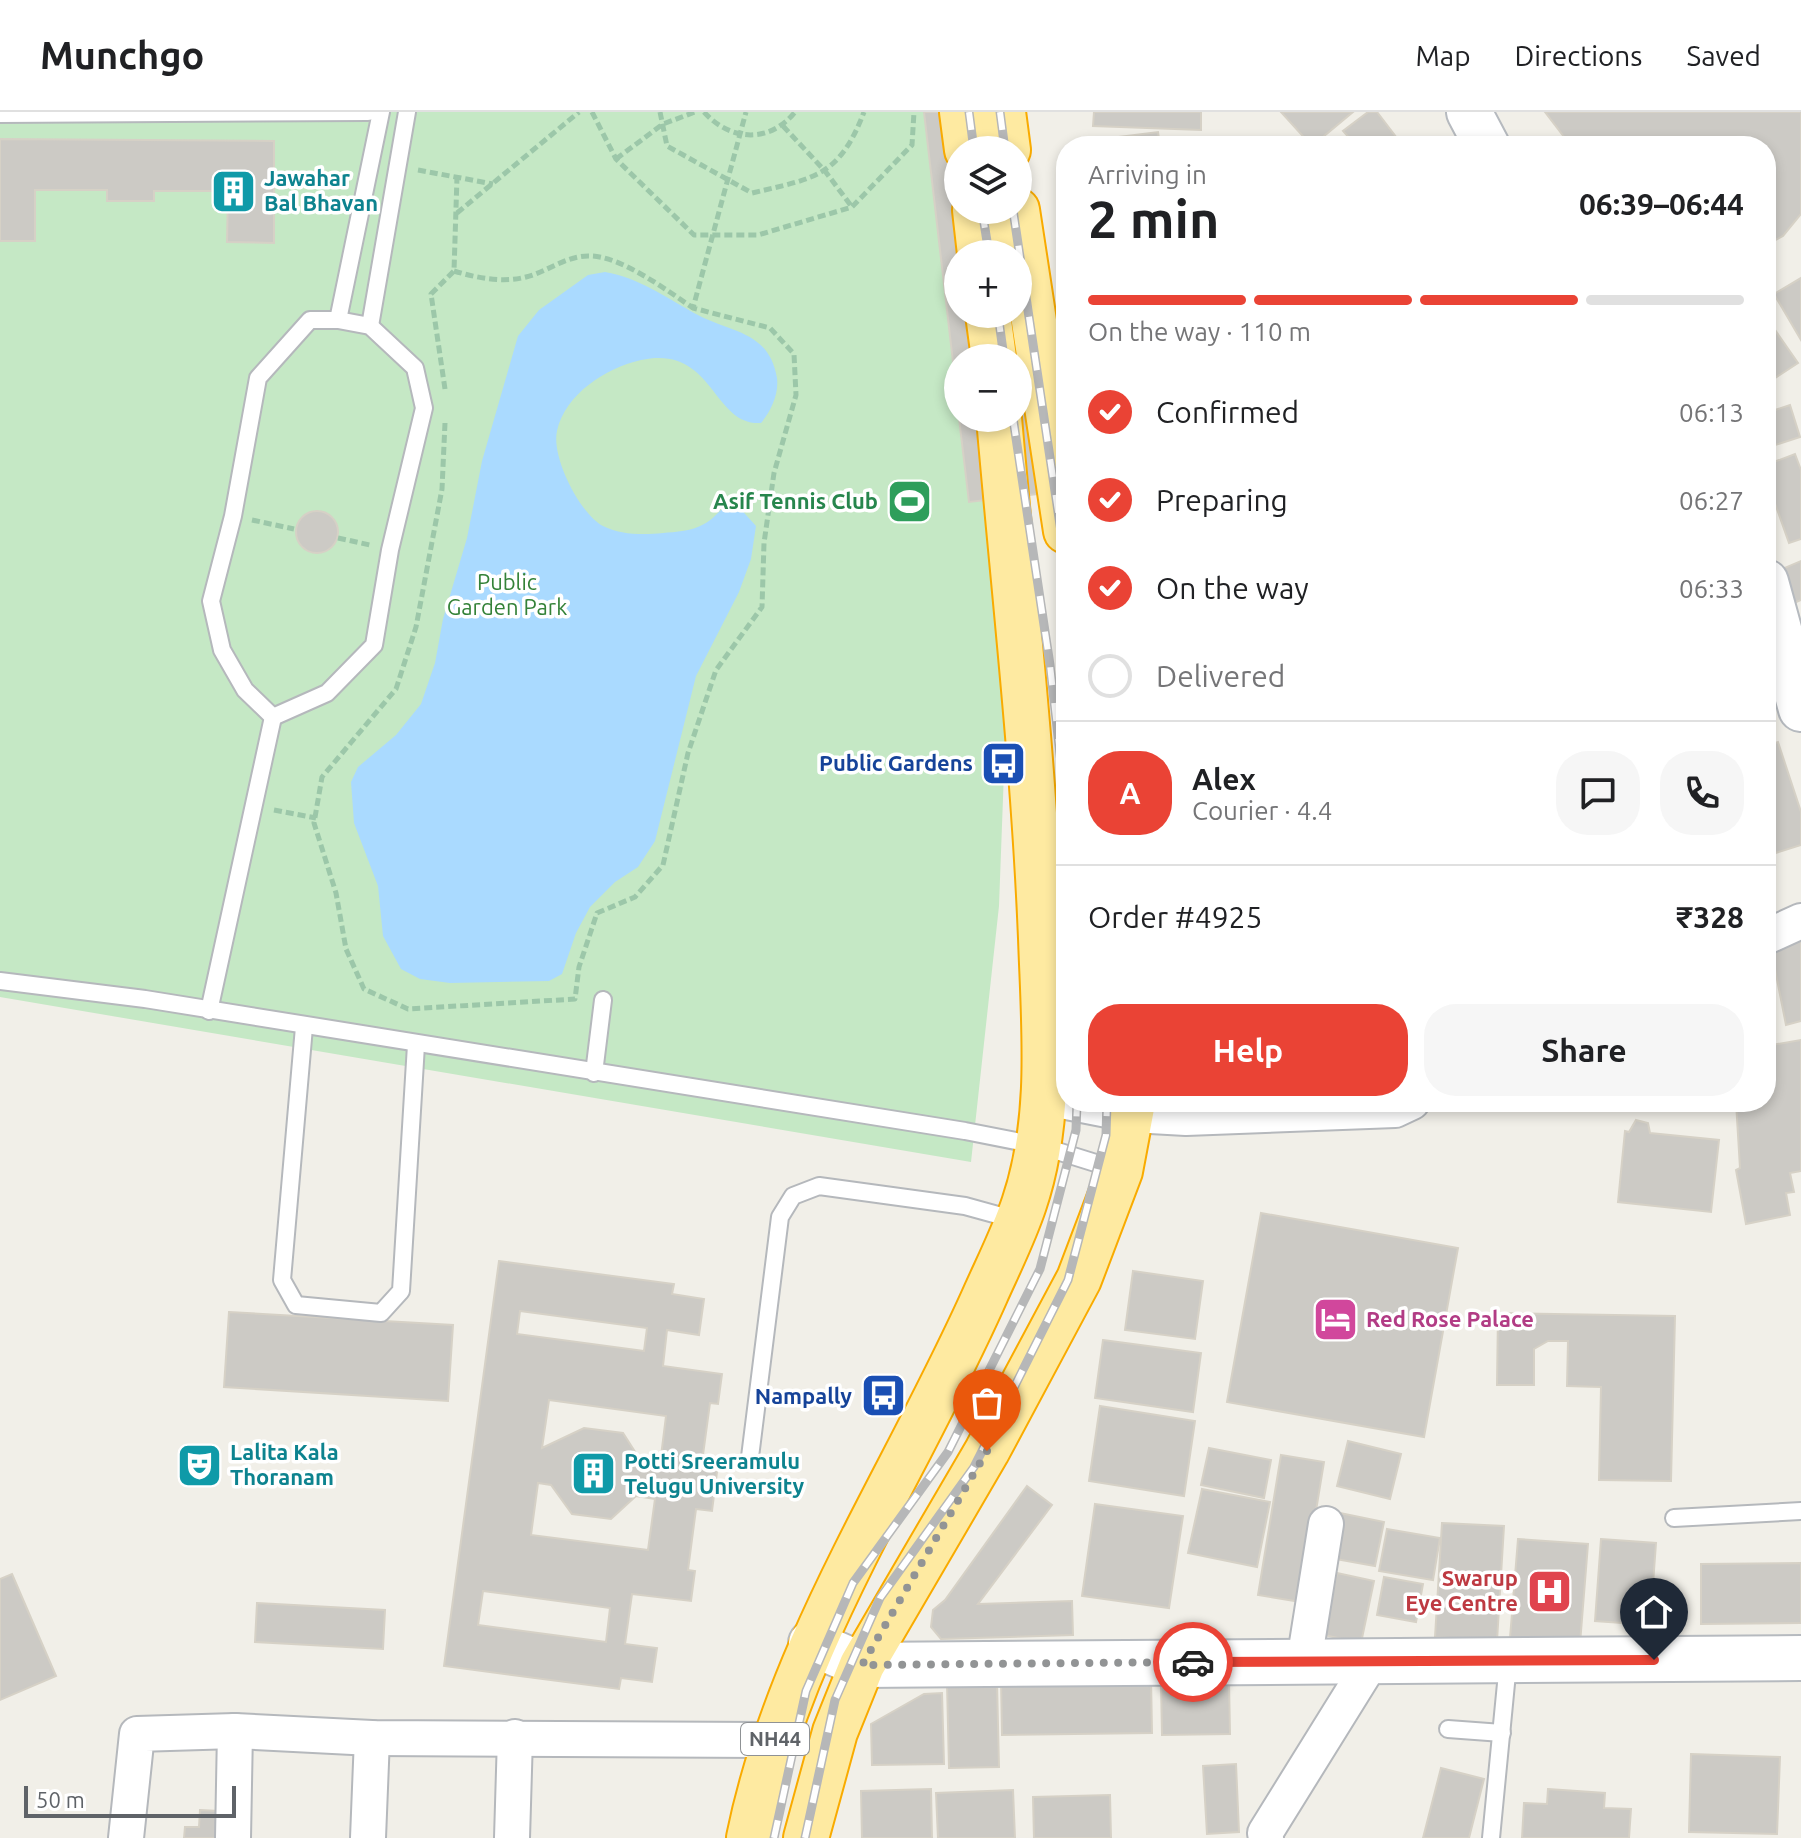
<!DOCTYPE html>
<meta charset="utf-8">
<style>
body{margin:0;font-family:Ubuntu,sans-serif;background:#f6f6f6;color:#202124;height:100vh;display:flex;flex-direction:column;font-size:30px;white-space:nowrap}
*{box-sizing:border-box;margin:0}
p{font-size:26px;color:#757577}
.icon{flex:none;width:44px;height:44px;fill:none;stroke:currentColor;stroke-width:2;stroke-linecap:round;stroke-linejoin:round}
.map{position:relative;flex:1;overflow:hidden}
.details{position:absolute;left:1056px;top:24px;width:720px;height:976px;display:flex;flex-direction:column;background:#fff;border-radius:32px;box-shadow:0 4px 12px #0003}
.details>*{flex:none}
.fabs{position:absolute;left:944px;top:24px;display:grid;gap:16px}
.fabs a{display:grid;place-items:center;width:88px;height:88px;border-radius:50%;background:#fff;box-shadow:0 4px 12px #0003;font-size:40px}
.scale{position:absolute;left:24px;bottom:20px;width:212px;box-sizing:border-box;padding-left:8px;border:4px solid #5f6368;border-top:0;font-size:22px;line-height:28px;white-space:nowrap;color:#5f6368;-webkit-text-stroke:6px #fff;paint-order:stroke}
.pin{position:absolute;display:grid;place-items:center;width:68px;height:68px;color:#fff;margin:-82px -34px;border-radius:50% 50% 50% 0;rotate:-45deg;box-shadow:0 0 8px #0007}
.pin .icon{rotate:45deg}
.courier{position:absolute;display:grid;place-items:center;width:80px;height:80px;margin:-40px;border:6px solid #ea4335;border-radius:50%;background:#fff;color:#222;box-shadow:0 2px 10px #0007}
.headline em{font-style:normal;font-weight:600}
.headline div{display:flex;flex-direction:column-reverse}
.headline{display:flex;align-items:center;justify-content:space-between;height:136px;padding:0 32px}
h1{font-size:52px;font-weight:600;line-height:60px}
.bar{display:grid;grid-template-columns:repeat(4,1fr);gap:12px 8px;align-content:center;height:96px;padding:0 32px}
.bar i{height:10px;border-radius:6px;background:#e0e0e0}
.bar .current{background:#ea4335}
.bar p{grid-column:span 4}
.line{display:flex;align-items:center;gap:20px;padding:0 32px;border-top:2px solid #e0e0e0}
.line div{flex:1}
.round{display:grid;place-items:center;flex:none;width:84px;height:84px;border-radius:32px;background:#f6f6f6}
ol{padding:0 32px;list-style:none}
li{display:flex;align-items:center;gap:24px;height:88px}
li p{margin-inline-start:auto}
li .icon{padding:8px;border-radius:50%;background:#ea4335;color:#fff;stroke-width:4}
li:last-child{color:#757577}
li i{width:44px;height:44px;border:4px solid #e0e0e0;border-radius:50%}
.cta{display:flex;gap:16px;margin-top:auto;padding:16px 32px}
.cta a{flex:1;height:92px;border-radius:32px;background:#ea4335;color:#fff;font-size:32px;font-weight:600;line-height:92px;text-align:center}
.cta a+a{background:#f6f6f6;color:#202124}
header{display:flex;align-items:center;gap:48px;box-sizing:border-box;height:112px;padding:0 40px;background:#fff;border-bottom:2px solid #e0e0e0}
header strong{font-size:38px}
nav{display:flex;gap:44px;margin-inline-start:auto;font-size:28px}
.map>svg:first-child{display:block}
.green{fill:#c5e8c5}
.water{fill:#aadaff}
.building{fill:#cccac5;stroke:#d6d1c6;stroke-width:2;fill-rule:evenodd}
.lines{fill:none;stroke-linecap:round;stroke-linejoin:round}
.service-casing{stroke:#b5b8bc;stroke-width:20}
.minor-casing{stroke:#b5b8bc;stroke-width:38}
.secondary-casing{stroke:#b6babf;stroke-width:48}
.trunk-casing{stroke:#f9ab00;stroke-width:48}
.path{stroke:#9cc7a9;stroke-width:5;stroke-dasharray:8 4;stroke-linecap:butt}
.service{stroke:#fff;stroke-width:16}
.minor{stroke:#fff;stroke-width:34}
.secondary{stroke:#fff;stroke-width:44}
.trunk{stroke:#feeaa1;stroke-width:44}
.rail-casing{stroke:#b6b7b8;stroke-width:9}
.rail{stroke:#fff;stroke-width:6;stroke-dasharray:18;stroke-linecap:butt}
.done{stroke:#929495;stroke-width:8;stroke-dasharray:0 14.4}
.route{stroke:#ea4335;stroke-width:10}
.labels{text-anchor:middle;stroke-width:7;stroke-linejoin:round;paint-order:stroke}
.shield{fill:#fff;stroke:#8f9295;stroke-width:2}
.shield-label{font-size:20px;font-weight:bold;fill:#5f6368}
.culture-label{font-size:22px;font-weight:bold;fill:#0d838f;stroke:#fff;text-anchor:start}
.leisure-label{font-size:22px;font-weight:bold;fill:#27864d;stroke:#fff;text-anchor:end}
.park-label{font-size:22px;fill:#348238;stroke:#fff}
.transit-label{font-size:22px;font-weight:bold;fill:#164399;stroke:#fff;text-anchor:end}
.hotel-label{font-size:22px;font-weight:bold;fill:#b23c85;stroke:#fff;text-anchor:start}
.health-label{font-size:22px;font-weight:bold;fill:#be3a42;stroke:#fff;text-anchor:end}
</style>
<header>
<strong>Munchgo</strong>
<nav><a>Map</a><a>Directions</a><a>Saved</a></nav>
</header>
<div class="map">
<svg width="1801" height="1726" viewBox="0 0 1801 1726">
<rect width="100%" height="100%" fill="#f1efe8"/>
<polygon class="green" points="0,0 949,0 958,142 958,306 982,306 1008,552 999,794 971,1050 0,885"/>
<path class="water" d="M 605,160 C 639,166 664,184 694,201 C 730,221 769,218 777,266 C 779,282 771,299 761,311 C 712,314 714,232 641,248 C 606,256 565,282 557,319 C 551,345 580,402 603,414 C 620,423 644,423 663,421 C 675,420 693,419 704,412 C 713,408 719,398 728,393 L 738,394 L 756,414 L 751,447 L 739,480 L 696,564 L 655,729 L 638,755 L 615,770 L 590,795 L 576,821 L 562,862 L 549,869 L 450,871 L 420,867 L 401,857 L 383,824 L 378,774 L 354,711 L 351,670 L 358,655 L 396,623 L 421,592 L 435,551 L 443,507 L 467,426 L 482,349 L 518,224 L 539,198 L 588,163 Z"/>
<g class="building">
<path d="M 924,0 L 1020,0 L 1063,379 L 969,390 L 959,306 L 1018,306 L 1018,246 L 958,246 L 958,293 ZM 958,38 L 1018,38 L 1018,98 L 958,98 ZM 958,142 L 1018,142 L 1018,202 L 958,202 Z"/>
<polygon points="1094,0 1201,0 1201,18 1093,14"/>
<polygon points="1281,0 1353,0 1312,34"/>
<polygon points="1368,0 1377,0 1403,34 1346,34 1352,29 1343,19"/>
<polygon points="1545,0 1801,0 1801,102 1783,124 1766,133 1766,34 1571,34"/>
<polygon points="1158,20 1160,34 1086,34 1085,29"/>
<polygon points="0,27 274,29 274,131 227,130 228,79 154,79 154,89 107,89 107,78 35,78 35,129 0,129"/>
<polygon points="1801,166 1801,228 1774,182"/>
<polygon points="1766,205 1798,251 1766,272"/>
<polygon points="1790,293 1800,325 1766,336 1766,301"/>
<polygon points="1795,342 1801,358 1801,427 1789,431 1766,366 1766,353"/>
<circle cx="317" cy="420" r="21"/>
<polygon points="1801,449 1801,488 1790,493 1775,460"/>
<polygon points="1778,630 1801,700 1801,733 1766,744 1766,634"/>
<polygon points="1801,825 1801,909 1786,913 1770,832"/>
<polygon points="1801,928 1801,1059 1790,1061 1794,1080 1786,1081 1790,1103 1746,1112 1736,1058 1740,1056 1736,990 1766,990 1766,934"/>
<polygon points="1636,1008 1648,1011 1650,1021 1719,1028 1711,1100 1618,1090 1625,1019 1629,1020"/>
<polygon points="1261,1101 1458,1136 1424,1325 1227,1290"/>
<path d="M 499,1149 L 674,1172 L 672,1182 L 704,1187 L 699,1223 L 667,1218 L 663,1254 L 722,1262 L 718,1292 L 710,1291 L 702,1350 L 718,1352 L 712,1399 L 696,1397 L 688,1458 L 695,1459 L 691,1489 L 632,1482 L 625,1532 L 657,1536 L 652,1570 L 621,1566 L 619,1577 L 444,1554 ZM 520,1199 L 647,1216 L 644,1239 L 517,1222 ZM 549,1288 L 666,1304 L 660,1352 L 641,1349 L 623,1321 L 584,1316 L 542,1336 ZM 538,1371 L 551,1373 L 572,1402 L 611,1407 L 636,1384 L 655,1387 L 648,1438 L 531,1423 ZM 483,1479 L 610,1496 L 606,1530 L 478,1513 Z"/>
<polygon points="1133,1159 1203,1169 1195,1227 1125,1218"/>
<polygon points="229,1200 453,1213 448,1289 224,1275"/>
<polygon points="1498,1201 1675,1204 1671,1369 1599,1368 1601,1275 1567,1274 1568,1229 1548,1229 1534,1237 1534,1273 1497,1273"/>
<polygon points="1103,1228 1201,1241 1193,1300 1095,1286"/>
<polygon points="1100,1294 1195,1309 1184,1384 1089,1369"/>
<polygon points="1348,1329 1401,1342 1390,1387 1337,1374"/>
<polygon points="1209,1336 1271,1348 1264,1386 1201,1373"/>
<polygon points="1281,1343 1324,1350 1301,1490 1258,1483"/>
<polygon points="1027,1374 1052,1393 978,1492 1072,1489 1073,1523 941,1527 931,1515 933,1498 945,1488"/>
<polygon points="1202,1377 1270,1390 1257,1455 1188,1441"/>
<polygon points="1095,1392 1183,1404 1169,1496 1082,1484"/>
<polygon points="1340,1401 1384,1410 1375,1454 1330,1446"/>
<polygon points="1442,1411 1504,1414 1497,1529 1435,1525"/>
<polygon points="1387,1417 1440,1426 1433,1468 1379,1459"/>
<polygon points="1518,1427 1588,1432 1580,1532 1510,1526"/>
<polygon points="1601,1427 1656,1431 1650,1513 1595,1509"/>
<polygon points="1801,1451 1801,1511 1701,1512 1701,1452"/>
<polygon points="1337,1461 1374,1469 1361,1531 1324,1523"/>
<polygon points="12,1462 56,1564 0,1588 0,1467"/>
<polygon points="1384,1465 1423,1472 1416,1510 1377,1503"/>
<polygon points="257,1491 385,1498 383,1537 255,1530"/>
<polygon points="1151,1564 1152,1621 1002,1623 1001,1567"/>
<polygon points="1229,1569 1230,1622 1162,1623 1161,1571"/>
<polygon points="997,1570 999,1655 949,1656 947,1571"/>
<polygon points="942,1581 944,1652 872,1653 871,1612 924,1582"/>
<polygon points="1691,1642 1780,1645 1777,1722 1689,1720"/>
<polygon points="1236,1652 1239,1720 1207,1722 1203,1654"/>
<polygon points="1441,1656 1484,1667 1469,1726 1423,1726"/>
<polygon points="931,1677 932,1726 862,1726 861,1679"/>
<polygon points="1548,1677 1605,1681 1604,1696 1631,1697 1629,1726 1522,1726 1524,1691 1547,1692"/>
<polygon points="1013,1678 1015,1726 938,1726 936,1681"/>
<polygon points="1110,1683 1111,1726 1034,1726 1033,1685"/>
<polygon points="200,1698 218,1699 217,1726 184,1726 185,1715 199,1715"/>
</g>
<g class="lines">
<defs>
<g id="service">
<polyline points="0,2 368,0"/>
<polygon points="310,208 338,208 370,214 415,256 424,296 390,438 374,533 327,581 273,605 245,578 222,538 211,489 233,404 258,266"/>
<polyline points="338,208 381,0"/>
<polyline points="370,214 407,0"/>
<polyline points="0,869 145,887 965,1019 1041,1034 1118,1058"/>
<polyline points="209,899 273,605"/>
<polyline points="304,915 282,1168 296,1193 381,1201 401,1179 416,933"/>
<polyline points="594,961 603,888"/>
<polyline points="750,1345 780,1105 793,1084 819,1074 965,1094 1016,1108"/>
<polyline points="1674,1406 1801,1399"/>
<polyline points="1448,1617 1502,1621"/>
<polyline points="1491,1726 1508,1551"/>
</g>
<g id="minor">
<polyline points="1766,825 1801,809"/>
<polyline points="1067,990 1133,1003 1186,1006 1395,998 1412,990"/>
<polyline points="1304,1550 1326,1412"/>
<polyline points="126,1726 137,1622 235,1619 372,1626 775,1628"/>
<polyline points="233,1726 235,1619"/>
<polyline points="368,1726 372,1626"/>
<polyline points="512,1726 515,1625"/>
<polyline points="1266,1726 1265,1721 1370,1552"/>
</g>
<g id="secondary">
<polyline points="1469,0 1487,34"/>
<polyline points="1766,470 1801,597"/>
<polyline points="811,1531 862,1553 1801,1546"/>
</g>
<g id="trunk">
<polyline points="962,0 967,38"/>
<polyline points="1003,0 1008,38"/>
<polyline points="975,98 980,142"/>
<polyline points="1017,98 1066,419"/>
<polyline points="988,202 994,246"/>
<path d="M 749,1726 C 789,1530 906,1362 986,1181 C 999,1152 1014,1122 1024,1092 C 1053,1007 1044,914 1041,826 C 1034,652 1014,479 999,306"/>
<polyline points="806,1726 835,1620 862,1553 987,1339 1079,1167 1120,1059 1133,990"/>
</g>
</defs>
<use href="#service" class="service-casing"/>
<use href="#minor" class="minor-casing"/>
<use href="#secondary" class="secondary-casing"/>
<use href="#trunk" class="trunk-casing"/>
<g class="path">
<polyline points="592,0 616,47 694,123 758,123 852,95 912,33 914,0"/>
<path d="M 660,0 L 667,34 L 752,81 C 815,66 839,65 864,0"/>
<path d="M 704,0 C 731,30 770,31 795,0"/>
<polyline points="783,14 825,59 852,95"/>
<polyline points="616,47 663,12 695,0"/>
<polyline points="418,58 493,72"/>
<polyline points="457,101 579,0"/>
<path d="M 454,159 C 477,166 503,171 526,165 C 547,160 567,143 590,144 C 621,144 668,179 693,196"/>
<polyline points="445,277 431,182 454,159 457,65"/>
<polyline points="445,311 442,377 416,515 396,577 322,665 314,711 336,781 346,837 364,877 408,897 575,887 579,855 597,801 635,785 663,753 688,641 716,558 762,495 764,431 774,361 796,283 794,242 770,216 693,196 746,0"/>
<polyline points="252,408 294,417"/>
<polyline points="338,426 370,433"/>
<polyline points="274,698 316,706"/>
</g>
<use href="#service" class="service"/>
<use href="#minor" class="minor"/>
<use href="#secondary" class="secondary"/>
<use href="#trunk" class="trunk"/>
<defs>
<g id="rail">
<polyline points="969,0 974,38"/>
<polyline points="1000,0 1005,38"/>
<polyline points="982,98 989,142"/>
<polyline points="1013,98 1066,453"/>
<polyline points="998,202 1004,246"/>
<polyline points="1013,306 1050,553 1066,695"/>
<polyline points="774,1726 806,1579 853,1471 948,1340 1040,1157 1076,1018 1077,990"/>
<polyline points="805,1726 835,1588 880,1486 974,1355 1068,1168 1106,1023 1107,990"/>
</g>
</defs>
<use href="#rail" class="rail-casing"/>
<use href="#rail" class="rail"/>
</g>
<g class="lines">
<polyline class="done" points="987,1339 862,1553 1193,1550"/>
<polyline class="route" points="1193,1550 1654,1548"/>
</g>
<defs>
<symbol id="building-square" viewBox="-11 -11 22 22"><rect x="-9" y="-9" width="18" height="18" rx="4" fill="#0f9aa8" stroke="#fff"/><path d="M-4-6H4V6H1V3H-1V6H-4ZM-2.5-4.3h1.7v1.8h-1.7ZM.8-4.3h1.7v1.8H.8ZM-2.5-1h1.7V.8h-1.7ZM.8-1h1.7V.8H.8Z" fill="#fff"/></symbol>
<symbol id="stadium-square" viewBox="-11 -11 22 22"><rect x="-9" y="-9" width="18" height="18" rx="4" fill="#2e9e5b" stroke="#fff"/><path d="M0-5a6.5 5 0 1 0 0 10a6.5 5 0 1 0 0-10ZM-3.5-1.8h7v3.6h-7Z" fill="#fff"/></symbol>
<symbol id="bus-square" viewBox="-11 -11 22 22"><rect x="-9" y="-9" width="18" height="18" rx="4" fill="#1a4fb4" stroke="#fff"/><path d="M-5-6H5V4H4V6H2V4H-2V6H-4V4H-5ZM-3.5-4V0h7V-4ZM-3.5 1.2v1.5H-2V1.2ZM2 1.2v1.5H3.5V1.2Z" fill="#fff"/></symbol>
<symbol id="hotel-square" viewBox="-11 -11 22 22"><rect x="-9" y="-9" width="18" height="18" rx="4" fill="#d1479c" stroke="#fff"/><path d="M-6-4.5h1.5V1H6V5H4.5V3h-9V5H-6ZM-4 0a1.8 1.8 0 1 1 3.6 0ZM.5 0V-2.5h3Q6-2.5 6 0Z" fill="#fff"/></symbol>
<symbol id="theatre-square" viewBox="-11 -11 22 22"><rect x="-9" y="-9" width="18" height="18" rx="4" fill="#0f9aa8" stroke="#fff"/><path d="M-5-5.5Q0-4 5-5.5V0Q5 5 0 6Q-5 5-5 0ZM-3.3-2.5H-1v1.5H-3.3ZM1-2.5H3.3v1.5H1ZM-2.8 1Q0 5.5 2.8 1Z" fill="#fff"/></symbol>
<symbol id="hospital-square" viewBox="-11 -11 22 22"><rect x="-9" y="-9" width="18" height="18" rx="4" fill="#e0444e" stroke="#fff"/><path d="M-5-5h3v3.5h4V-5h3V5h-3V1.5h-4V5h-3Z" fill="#fff"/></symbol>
</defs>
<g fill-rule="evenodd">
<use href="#building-square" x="208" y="54" width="51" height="51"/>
<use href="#stadium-square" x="884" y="364" width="51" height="51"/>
<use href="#bus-square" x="978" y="626" width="51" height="51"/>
<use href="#hotel-square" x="1310" y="1182" width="51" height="51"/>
<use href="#bus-square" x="858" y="1258" width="51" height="51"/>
<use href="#theatre-square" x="174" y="1328" width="51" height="51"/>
<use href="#building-square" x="568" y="1336" width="51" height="51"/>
<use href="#hospital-square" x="1524" y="1454" width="51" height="51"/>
</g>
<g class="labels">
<rect class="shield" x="741" y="1611" width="68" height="32" rx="6"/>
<g class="shield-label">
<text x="775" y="1634">NH44</text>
</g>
<g class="culture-label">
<text x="264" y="74">Jawahar<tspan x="264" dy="25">Bal Bhavan</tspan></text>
<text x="230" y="1348">Lalita Kala<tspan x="230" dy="25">Thoranam</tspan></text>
<text x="624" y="1357">Potti Sreeramulu<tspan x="624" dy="25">Telugu University</tspan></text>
</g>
<g class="leisure-label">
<text x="878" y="397">Asif Tennis Club</text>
</g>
<g class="park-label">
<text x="507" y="478">Public<tspan x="507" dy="25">Garden Park</tspan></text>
</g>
<g class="transit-label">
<text x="973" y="659">Public Gardens</text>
<text x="852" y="1292">Nampally</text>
</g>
<g class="hotel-label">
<text x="1366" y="1215">Red Rose Palace</text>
</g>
<g class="health-label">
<text x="1518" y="1474">Swarup<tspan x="1518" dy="25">Eye Centre</tspan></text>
</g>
</g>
</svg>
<div class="fabs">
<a><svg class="icon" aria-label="layers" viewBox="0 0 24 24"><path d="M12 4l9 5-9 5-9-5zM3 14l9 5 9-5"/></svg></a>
<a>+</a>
<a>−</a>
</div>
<div class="scale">50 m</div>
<div class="pin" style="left:987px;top:1339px;background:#ea580c"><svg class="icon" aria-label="bag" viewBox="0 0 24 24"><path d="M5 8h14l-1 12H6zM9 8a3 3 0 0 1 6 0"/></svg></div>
<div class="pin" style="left:1654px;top:1548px;background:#1f2937"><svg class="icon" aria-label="home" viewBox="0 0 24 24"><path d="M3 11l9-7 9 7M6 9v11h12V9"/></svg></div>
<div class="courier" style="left:1193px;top:1550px"><svg class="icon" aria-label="car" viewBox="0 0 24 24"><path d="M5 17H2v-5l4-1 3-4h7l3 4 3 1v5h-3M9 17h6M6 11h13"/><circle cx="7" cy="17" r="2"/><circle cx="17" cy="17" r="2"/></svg></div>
<section class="details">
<div class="headline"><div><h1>2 min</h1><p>Arriving in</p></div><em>06:39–06:44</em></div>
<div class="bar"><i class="current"></i><i class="current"></i><i class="current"></i><i></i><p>On the way · 110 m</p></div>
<ol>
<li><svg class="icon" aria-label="check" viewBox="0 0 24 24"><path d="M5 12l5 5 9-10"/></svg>Confirmed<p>06:13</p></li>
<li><svg class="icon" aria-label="check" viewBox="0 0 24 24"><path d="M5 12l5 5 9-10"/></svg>Preparing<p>06:27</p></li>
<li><svg class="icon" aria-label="check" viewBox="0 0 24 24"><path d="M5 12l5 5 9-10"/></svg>On the way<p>06:33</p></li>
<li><i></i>Delivered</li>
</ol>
<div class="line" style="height:144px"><b class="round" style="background:#ea4335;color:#fff">A</b><div><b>Alex</b><p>Courier · 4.4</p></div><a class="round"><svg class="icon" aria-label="chat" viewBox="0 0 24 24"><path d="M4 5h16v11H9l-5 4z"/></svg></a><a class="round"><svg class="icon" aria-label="phone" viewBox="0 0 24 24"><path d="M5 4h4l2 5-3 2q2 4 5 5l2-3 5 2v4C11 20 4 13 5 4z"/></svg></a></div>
<div class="line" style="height:104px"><div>Order #4925</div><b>₹328</b></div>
<div class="cta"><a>Help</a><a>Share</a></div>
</section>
</div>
